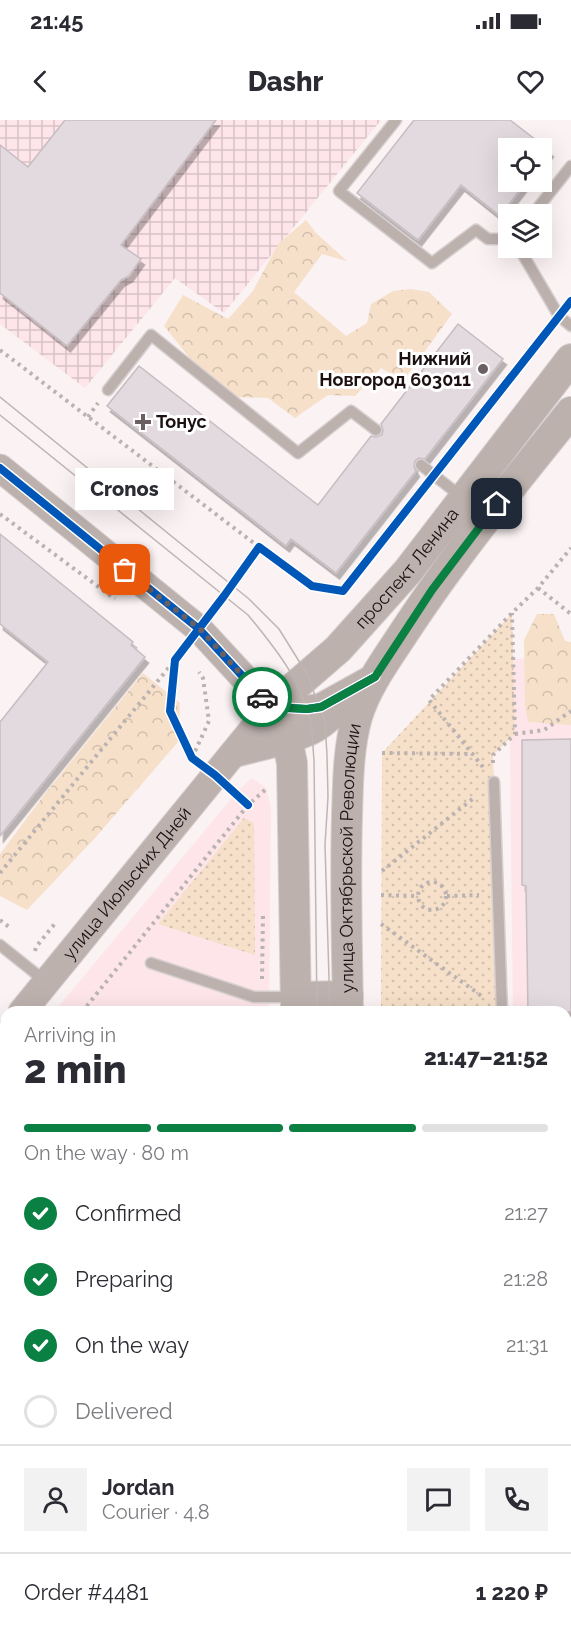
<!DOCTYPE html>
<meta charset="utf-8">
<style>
body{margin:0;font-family:Raleway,sans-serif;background:#f2f2f3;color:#2b2b33;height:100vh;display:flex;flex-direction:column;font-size:22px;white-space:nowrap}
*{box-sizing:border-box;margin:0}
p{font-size:20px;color:#7c7c81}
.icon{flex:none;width:33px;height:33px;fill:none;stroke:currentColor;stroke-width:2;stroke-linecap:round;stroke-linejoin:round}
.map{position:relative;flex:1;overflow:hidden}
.sheet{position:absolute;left:0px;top:886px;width:572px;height:638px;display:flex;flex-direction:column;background:#fff;border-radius:18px 18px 0 0;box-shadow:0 6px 24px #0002}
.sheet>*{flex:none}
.fabs{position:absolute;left:498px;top:18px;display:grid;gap:12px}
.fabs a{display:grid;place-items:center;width:54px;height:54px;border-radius:0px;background:#fff;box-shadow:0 6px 24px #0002;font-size:30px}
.pin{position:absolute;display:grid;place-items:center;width:51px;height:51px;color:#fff;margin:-26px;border-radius:12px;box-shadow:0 3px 9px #0006}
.courier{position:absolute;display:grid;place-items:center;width:60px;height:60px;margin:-30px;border:4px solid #0b8043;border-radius:50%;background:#fff;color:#222;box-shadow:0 2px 8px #0007}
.bubble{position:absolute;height:42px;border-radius:0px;background:#fff;box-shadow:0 6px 24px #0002;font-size:20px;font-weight:800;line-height:42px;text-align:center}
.summary em{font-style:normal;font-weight:800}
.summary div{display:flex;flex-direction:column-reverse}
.summary{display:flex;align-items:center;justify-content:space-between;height:102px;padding:0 24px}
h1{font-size:39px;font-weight:800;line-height:45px}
.bar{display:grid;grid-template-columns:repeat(4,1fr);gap:9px 6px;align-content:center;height:72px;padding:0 24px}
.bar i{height:8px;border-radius:4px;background:#e1e1e2}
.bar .current{background:#0b8043}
.bar p{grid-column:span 4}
.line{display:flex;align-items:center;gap:15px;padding:0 24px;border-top:2px solid #e1e1e2}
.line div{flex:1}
.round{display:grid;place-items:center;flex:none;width:63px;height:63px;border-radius:0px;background:#f2f2f3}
ol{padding:0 24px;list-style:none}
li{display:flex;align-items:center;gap:18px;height:66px}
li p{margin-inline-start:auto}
li .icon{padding:6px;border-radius:50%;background:#0b8043;color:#fff;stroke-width:4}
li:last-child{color:#7c7c81}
li i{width:33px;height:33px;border:3px solid #e1e1e2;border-radius:50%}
.status{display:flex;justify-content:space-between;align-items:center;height:42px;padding:0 30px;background:#fff;direction:ltr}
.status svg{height:16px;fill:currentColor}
header{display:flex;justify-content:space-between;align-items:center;height:78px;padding:0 24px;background:#fff;font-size:27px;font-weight:800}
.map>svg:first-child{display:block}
.built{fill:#fde5e9}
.industrial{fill:url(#industrial-grid)}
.green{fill:url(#green-dots)}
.forest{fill:url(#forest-crowns)}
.building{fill:#e2dade;stroke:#c6bdc2;stroke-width:1.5;filter:url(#shadow)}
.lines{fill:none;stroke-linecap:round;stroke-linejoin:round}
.service-casing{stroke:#d6cfd0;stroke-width:13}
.minor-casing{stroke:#d6cfd0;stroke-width:23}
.tertiary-casing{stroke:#d6cfd0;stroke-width:29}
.secondary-casing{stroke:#d6cfd0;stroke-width:32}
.path{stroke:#bbb2b2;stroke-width:4;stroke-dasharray:3 4.5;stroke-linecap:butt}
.service{stroke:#bdb1ae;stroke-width:10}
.minor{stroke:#bdb1ae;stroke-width:21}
.tertiary{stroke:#bdb1ae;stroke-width:27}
.secondary{stroke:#bcb1ad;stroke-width:30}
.tram{stroke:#beb6b5;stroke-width:1.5}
.cycleway-casing{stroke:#fff;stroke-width:11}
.cycleway{stroke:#0057b8;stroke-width:8}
.done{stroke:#6a5f61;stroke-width:6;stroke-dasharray:0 10.8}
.route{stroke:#0b8043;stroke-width:8}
.poi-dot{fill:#6a5f61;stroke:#fff;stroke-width:2}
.labels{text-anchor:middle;stroke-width:6;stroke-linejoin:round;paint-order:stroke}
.poi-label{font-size:18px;font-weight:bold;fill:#1c1012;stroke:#fff;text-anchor:end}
.street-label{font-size:18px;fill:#1c1012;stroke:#fff}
</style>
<div class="status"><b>21:45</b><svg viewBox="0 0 49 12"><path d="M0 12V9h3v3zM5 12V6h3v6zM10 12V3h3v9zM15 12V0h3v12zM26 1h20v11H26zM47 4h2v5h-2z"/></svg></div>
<header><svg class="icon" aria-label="back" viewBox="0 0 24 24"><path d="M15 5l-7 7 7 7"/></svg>Dashr<svg class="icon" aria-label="heart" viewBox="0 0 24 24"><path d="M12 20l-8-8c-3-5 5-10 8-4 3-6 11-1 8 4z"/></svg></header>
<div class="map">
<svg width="571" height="1523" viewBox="0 0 571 1523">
<defs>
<pattern id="industrial-grid" width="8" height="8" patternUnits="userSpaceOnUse" patternTransform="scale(1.5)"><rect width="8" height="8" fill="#fde5e9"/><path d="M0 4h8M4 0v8" fill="none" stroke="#d8c3c7"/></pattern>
<pattern id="green-dots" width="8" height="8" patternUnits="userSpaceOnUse" patternTransform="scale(1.5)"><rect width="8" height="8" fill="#f6e0c9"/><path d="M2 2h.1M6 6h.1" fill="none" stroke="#d2bfac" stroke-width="1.8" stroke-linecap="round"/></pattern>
<pattern id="forest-crowns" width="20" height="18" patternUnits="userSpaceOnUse" patternTransform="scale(1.5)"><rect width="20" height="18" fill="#f6e0c9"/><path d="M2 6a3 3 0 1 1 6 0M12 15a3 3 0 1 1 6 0" fill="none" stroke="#d2bfac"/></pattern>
<filter id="shadow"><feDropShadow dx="3.5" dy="6" stdDeviation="0" flood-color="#0004"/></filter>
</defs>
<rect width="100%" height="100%" fill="#faf2f3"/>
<g class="built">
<polygon points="571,538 571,1018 566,1018 566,892 513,892 509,539"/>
<polygon points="252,658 266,668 271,688 269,892 54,892 236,673"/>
<polygon points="6,951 6,1272 0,1270 0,959"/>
</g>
<polygon class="industrial" points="0,0 381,0 224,193 175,158 85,268 0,204"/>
<g class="green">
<polygon points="512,493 515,614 493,635 502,892 381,892 382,633"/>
<polygon points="244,698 254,703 255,835 158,804"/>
</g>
<g class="forest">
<polygon points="306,100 316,113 347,141 322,134 294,172 346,216 367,203 371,184 393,171 411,169 429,172 452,194 403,261 381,248 355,276 328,275 295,298 268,278 236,277 193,242 164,206 183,175 228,199 253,171 278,124"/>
<polygon points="537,494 554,494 565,521 571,522 571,605 528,602 525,585 524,520"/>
<polygon points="143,553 180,583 178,622 95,718 27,790 0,776 0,734 44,675"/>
<polygon points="571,1110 571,1196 566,1201 566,1117"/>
<polygon points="6,1111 6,1191 0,1188 0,1170 6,1156 0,1147 0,1119"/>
<polygon points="566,1229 571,1231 571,1344 566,1338"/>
<polygon points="6,1341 6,1414 0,1409 0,1389 6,1379 0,1368 0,1346"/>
<polygon points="570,1384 571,1385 571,1476 566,1478 566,1386"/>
<polygon points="6,1450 6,1518 236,1518 235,1523 0,1523 0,1464"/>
</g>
<g class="building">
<polygon points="65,0 216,0 121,125 141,139 129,156 121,160 67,226 0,173 0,25 28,47"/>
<polygon points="414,0 510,0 550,31 542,42 542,28 508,28 508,62 526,62 500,96 461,65 418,120 357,73"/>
<polygon points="458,204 503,239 425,339 419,338 415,341 414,347 416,351 336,453 291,419 286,426 107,286 139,246 318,385 371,316 376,317 382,315 383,310 381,304"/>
<polygon points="0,414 133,522 131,525 145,537 0,716 0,602 48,542 0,504"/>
<polygon points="571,619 571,892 528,892 526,766 522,765 522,620"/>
</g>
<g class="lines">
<defs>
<g id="service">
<polyline points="396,0 339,71 432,143 476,110 488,119 508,119"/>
<polyline points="533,94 571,46"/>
<polyline points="519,128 559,196 571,206"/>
<polyline points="108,270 151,215 298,333 351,291 376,310"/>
<polyline points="421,345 463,378"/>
<polyline points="494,662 502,892"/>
<polyline points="0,825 45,861"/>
<polyline points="151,843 254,877 293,877"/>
<polyline points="566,1496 571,1496"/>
<polyline points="442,1518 442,1523"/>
<polyline points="556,1518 556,1523"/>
</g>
<polyline id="minor" points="566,1029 571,1029"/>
<g id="tertiary">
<polyline points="0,348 199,509 271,587 307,589 321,587 375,557"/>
<path d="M 233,634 C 259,627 287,622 311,611 C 324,605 335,593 345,584"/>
<path id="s1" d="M 22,892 L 271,587"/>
<polyline points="0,921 6,913"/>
</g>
<g id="secondary">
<polyline points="296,877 348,876"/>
<path id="s2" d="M 296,892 L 292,643 L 287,619 L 271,587 L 338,529 L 408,451 L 571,239"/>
<path id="s3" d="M 348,892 C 347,827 345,762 347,696 C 348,663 348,629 357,597 C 366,567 386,540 403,514 C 454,436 513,364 571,292"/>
<polyline points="296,1518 296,1523"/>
<polyline points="348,1518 348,1523"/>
</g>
</defs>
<use href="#service" class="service-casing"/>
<use href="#minor" class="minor-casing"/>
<use href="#tertiary" class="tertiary-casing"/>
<use href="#secondary" class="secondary-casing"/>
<g class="path">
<polyline points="0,230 259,427"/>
<polyline points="88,297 98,283"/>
<polyline points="0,394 115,479"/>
<polyline points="538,468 571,494"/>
<polyline points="515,614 544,610 571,591"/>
<polyline points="382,633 473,634"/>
<polyline points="192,638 209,601 203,558 199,552"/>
<polyline points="493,643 493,635 515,614 512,493"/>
<polyline points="483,647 429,580 512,493 538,468 571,428"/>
<polyline points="382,751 475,677"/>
<polyline points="0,753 175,540"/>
<circle cx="432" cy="776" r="14"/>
<polyline points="381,775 418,776"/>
<polyline points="447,776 479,775"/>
<polyline points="0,800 9,807"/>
<polyline points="381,804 483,877"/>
<polyline points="35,831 36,827 57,801"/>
<polyline points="262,859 263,794"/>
<polyline points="82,892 248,685 265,670"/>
<polyline points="0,996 6,989"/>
<polyline points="253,1518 253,1523"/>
</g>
<use href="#service" class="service"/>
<use href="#minor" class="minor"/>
<use href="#tertiary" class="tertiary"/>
<use href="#secondary" class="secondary"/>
<g class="tram">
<polyline points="0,277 249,479 279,509 307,554 325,602 327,635 328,677 325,725 330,892"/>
<path d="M 0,295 L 248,495 C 277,530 306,566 312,612 C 313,621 313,631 314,640 L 317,892"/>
<polyline points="313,1518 313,1523"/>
<polyline points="327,1523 327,1518"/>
</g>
<defs>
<g id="cycleway">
<polyline points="0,348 199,509 271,587 307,589 321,587 375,557"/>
<polyline points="248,685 215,655 192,638 170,591 175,540 224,476 259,427 312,466 343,471 571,181"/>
</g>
</defs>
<use href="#cycleway" class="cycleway-casing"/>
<use href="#cycleway" class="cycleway"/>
</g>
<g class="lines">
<polyline class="done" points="125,450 200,509 262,577"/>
<polyline class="route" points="262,577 271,587 307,589 321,587 375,557 432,470 497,384"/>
</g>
<g class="poi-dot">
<circle cx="483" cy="249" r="6"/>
<path d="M140 293h6v6h6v6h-6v6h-6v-6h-6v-6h6z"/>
</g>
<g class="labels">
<g class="poi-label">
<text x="471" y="245">Нижний<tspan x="471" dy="21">Новгород 603011</tspan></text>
<text x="156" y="308" text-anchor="start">Тонус</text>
</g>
<g class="street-label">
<text dy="6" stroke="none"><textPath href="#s2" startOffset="504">проспект Ленина</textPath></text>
<text dy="6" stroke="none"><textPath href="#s3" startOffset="154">улица Октябрьской Революции</textPath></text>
<text dy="6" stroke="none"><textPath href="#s1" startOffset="166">улица Июльских Дней</textPath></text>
</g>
</g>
</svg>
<div class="fabs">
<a><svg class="icon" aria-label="locate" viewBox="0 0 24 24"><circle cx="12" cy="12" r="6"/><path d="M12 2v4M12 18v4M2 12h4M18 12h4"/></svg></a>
<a><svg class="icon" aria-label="layers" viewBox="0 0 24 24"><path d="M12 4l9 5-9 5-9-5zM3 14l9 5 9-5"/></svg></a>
</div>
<div class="pin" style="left:125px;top:450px;background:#ea580c"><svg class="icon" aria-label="bag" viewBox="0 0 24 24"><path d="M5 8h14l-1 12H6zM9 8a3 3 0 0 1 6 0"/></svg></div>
<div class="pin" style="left:497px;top:384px;background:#1f2937"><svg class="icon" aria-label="home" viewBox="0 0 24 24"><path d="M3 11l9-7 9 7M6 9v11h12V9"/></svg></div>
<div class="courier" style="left:262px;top:577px"><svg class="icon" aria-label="car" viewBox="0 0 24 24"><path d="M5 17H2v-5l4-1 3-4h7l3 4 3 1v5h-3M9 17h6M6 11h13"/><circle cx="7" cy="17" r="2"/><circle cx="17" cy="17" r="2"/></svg></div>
<div class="bubble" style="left:75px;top:348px;width:99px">Cronos</div>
<section class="sheet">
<div class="summary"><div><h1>2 min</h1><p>Arriving in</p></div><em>21:47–21:52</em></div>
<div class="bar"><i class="current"></i><i class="current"></i><i class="current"></i><i></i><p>On the way · 80 m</p></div>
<ol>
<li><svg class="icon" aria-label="check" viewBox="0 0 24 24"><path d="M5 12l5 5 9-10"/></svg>Confirmed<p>21:27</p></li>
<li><svg class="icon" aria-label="check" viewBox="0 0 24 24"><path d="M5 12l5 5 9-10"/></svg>Preparing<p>21:28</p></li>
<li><svg class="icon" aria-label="check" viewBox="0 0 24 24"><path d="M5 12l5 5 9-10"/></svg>On the way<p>21:31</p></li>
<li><i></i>Delivered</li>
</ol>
<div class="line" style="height:108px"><a class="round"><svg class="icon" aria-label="person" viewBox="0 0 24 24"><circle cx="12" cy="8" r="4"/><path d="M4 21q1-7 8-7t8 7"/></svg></a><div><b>Jordan</b><p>Courier · 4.8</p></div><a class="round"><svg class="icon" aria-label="chat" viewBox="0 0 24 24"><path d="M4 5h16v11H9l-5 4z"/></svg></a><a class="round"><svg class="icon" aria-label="phone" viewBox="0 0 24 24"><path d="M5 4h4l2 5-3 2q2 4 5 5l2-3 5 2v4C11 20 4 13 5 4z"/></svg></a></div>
<div class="line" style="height:78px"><div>Order #4481</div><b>1 220 ₽</b></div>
</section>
</div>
